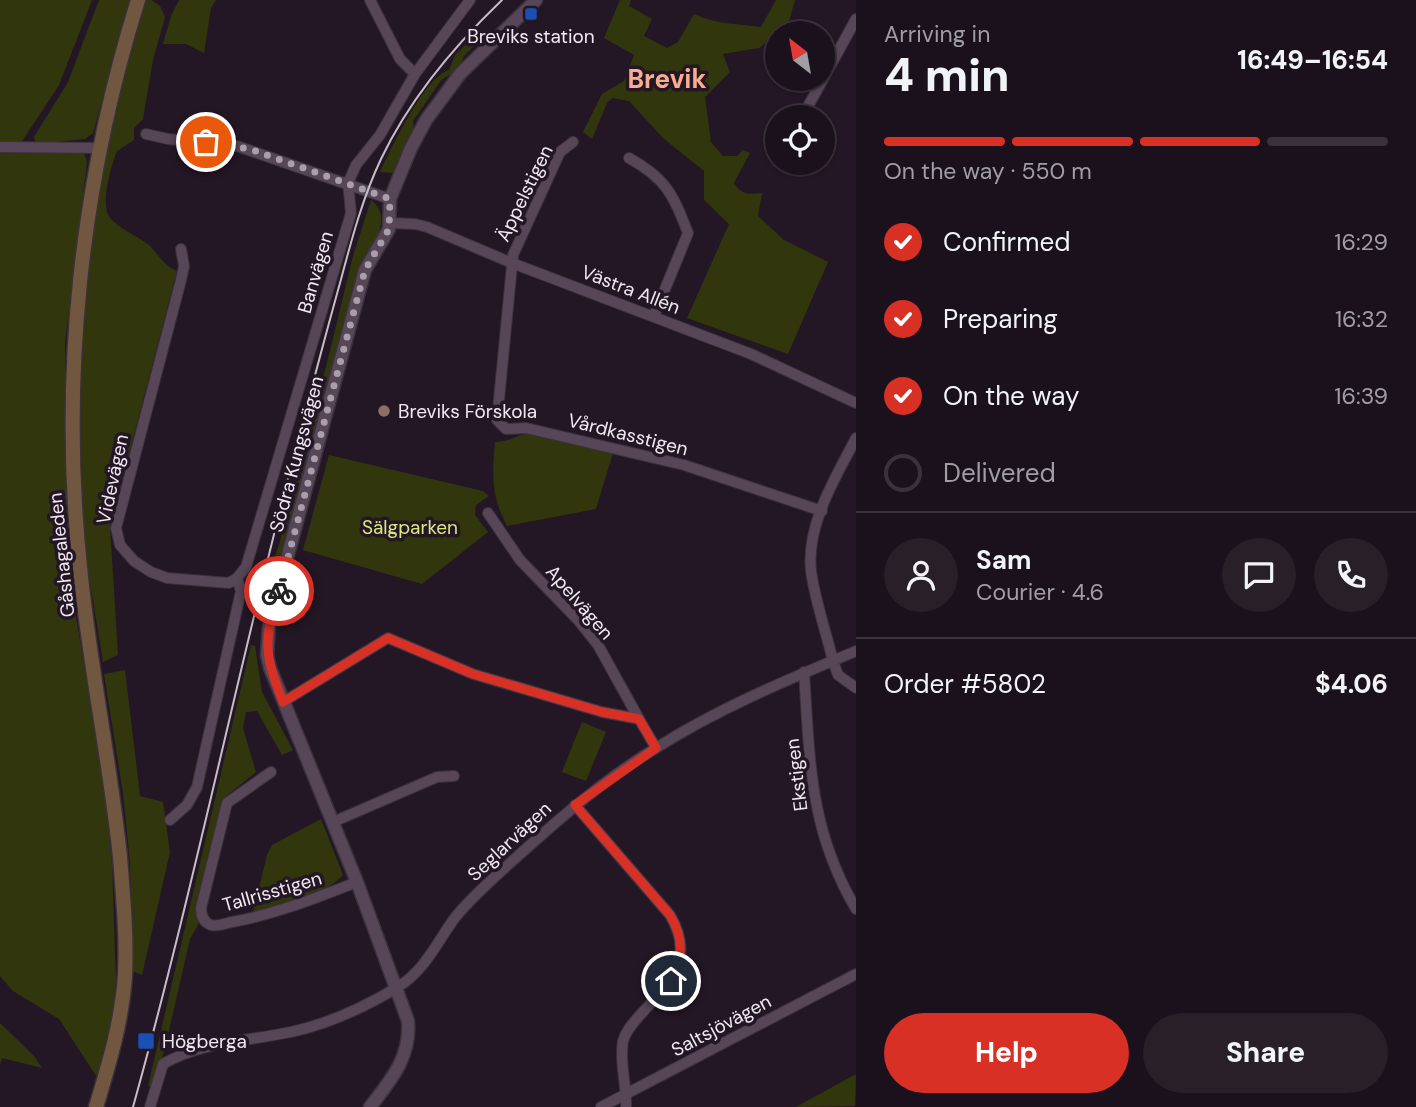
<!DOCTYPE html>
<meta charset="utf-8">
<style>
body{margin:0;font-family:"DM Sans",sans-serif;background:#281f29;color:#f1f3f6;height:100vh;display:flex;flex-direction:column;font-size:26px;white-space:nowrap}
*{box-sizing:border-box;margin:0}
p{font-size:23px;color:#a09da3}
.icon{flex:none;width:38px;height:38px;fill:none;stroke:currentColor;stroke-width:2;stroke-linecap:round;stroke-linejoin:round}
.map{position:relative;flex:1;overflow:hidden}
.drawer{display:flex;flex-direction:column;background:#1b111c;width:560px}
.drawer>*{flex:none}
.needle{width:46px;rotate:329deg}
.fabs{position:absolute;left:765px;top:21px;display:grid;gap:14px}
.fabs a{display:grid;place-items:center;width:70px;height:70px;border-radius:50%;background:#1b111c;box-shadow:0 2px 5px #0004,0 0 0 2px #39313b;font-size:35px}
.pin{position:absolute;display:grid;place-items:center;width:60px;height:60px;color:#fff;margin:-30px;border:4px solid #fff;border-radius:50%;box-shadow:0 2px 7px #0007}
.courier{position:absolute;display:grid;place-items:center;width:70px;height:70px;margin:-35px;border:5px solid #d93025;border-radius:50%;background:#fff;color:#222;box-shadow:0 2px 9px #0007}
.head em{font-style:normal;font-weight:800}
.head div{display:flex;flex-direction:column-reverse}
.head{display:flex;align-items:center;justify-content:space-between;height:119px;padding:0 28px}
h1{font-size:46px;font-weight:800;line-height:52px}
.bar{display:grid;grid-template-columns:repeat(4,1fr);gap:10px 7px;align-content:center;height:84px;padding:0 28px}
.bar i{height:9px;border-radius:5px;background:#39313b}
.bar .current{background:#d93025}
.bar p{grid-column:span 4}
.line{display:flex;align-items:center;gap:18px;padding:0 28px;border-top:2px solid #39313b}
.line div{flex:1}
.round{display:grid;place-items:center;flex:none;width:74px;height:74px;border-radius:37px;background:#281f29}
ol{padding:0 28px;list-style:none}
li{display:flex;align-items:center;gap:21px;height:77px}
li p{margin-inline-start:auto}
li .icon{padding:7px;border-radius:50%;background:#d93025;color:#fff;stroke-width:4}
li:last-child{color:#a09da3}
li i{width:38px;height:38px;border:4px solid #39313b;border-radius:50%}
.button{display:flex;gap:14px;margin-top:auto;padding:14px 28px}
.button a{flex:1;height:80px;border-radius:42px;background:#d93025;color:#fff;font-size:28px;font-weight:800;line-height:80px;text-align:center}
.button a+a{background:#281f29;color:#f1f3f6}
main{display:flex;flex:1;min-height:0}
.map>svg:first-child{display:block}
.green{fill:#31360d}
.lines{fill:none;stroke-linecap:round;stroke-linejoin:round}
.minor-casing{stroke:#3b313c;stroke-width:12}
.tertiary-casing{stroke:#3b313c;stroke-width:15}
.secondary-casing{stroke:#3b313c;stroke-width:17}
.minor{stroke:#564657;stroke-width:10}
.tertiary{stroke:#564657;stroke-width:12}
.secondary{stroke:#725740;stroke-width:14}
.tram{stroke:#c7bdc8;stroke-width:2}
.done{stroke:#a99faa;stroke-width:7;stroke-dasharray:0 12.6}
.route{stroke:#d93025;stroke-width:9}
.transit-dot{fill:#1a4fb4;stroke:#241725;stroke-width:2.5}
.education-dot{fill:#8d6e63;stroke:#241725;stroke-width:2.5}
.labels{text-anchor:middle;stroke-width:7;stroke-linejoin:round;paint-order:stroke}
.poi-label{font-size:19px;fill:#f1e8f2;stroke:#241725;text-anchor:start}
.street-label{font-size:19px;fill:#f1e8f2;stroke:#241725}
.park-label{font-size:19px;fill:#d8e97e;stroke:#241725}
.district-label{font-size:26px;font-weight:bold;fill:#faac90;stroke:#241725}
</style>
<main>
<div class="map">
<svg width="856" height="1107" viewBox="0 0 856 1107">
<rect width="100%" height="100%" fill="#241725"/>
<g class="green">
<polygon points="0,0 92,0 59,85 19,146 0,145"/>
<polygon points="99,0 130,0 93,133 85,139 36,144 34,137 68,82"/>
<path d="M 145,0 L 151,0 L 160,6 L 165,17 L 153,60 L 143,119 L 134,128 L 134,140 L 117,151 C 111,167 98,208 112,220 C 123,231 137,236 149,245 C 159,255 163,265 177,271 L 110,526 L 118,655 L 103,662 L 85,551 L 80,484 L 78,439 L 83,316 L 101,168 L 118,91 Z"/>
<polygon points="179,0 216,0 211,8 204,53 186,44 163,44 171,16"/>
<path d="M 620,0 L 631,0 L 629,6 L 652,19 L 644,36 L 667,48 L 678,42 L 694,14 C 714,24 739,24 761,27 L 776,0 L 795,0 L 787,28 L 759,48 L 723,54 L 730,72 L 705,97 L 711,142 L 723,156 L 737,156 L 743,150 L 750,153 L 734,183 C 740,194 750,195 762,193 L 758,216 L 784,240 L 828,262 L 788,354 L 687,318 L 729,224 L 704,200 L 704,171 L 663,138 L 629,101 L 612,98 L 607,103 L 592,139 L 583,132 L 602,94 L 624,81 L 634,55 L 604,38 Z"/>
<path d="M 482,29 L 487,32 L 464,56 L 461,64 L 450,75 L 442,79 L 413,121 L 414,131 L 394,173 L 380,172 C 392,148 424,77 449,70 L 455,55 Z"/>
<polygon points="76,151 84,153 87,162 65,343 67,495 76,617 104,784 112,864 116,983 112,1019 104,1060 98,1079 59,1019 13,991 0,976 0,152"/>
<path d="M 371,200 C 394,217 373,244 362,262 L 278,566 L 273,583 L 267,581 L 280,541 L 302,450 L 326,367 L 353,256 Z"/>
<path d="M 530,433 L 613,453 L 596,509 L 507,526 C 491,495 492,476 495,442 C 509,442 517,435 530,433 Z"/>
<polygon points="329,455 483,491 489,496 476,505 475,515 488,532 422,584 303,550"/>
<polygon points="251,645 255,646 262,692 293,750 282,755 257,711 246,712 243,728 256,772 225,797 198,905 199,923 190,939 165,1048 153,1087 148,1086"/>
<polygon points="125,670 140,796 163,802 170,852 142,975 132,971 130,863 123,793 104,674"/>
<polygon points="582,722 606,732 586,781 562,772"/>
<path d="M 321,819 L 343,875 C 325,896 280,904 253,912 L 267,855 L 272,845 Z"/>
<polygon points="0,1023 34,1056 42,1068 2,1058 0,1065"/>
<polygon points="856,1074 855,1106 796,1107"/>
</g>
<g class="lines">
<defs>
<g id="minor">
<polyline points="370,0 400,59 415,74"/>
<polyline points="799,117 806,110 856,19"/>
<polyline points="146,134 168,139 237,146 390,199"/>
<polyline points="573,142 560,152 513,255 497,420 506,429 526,428 684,465 822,511"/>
<polyline points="0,147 99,148"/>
<path d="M 629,158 C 667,179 673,195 688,233 L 654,316"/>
<polyline points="390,223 415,224 427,227 512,263 751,354 856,403"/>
<polyline points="181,249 184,266 181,280 116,528 120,545 134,561 151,572 167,578 229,583 237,578 246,567 351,213 348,183 356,165 380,135 415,74 470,0"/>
<path d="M 856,438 C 836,477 806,524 811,571 C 815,601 826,631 833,661 L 838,675 L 856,688"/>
<polyline points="488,513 520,560 578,620 598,645 639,719"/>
<path d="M 804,672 C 810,761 809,829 856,909"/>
<polyline points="283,702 388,638 473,674 602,712 639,719 656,748"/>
<path d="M 271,772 L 227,803 L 201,908 C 201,915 203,922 211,925 C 217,927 226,923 232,922 C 276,914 316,898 357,882"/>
<path d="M 575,805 L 670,915 C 696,959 670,982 641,1014 C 634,1022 626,1030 623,1041 C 619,1062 627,1086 626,1107"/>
<polyline points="170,820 187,805 197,787 241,591 237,578"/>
<polyline points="333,822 437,777 454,776"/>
<path d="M 150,1107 L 163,1064 C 201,1042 248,1041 291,1032 C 328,1024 365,1007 398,987 C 425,970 436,944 454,919 C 467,902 484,887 499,873 C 549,828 598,783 656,748 C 719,708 787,680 856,651"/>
<polyline points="601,1107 856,974"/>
</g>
<path id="tertiary" d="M 370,1107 C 391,1080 411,1057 408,1021 L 357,882 L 270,668 L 267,655 L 269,625 L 365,270 L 389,229 L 390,199 L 411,148 L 426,120 L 460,74 L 536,0"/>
<path id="secondary" d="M 96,1107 C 109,1064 122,1021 125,975 C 127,936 123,896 120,857 C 110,760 89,664 80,567 C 60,376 81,183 138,0"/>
</defs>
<use href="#minor" class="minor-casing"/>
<use href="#tertiary" class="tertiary-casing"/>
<use href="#secondary" class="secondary-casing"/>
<use href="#minor" class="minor"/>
<use href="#tertiary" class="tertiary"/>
<use href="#secondary" class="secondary"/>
<path class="tram" d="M 133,1107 C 194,888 239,664 297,444 C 311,390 325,337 340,283 C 351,242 362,199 381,159 C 410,98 454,46 502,0"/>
</g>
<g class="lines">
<polyline class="done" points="206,142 224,144 253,150 390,199 389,229 365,270 279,591"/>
<path class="route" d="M 279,591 C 263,640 264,654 283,702 L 388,638 L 473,674 L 602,712 L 639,719 L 656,748 L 575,805 L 670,915 C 684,938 683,957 671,981"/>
</g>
<g class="transit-dot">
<rect x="524" y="7" width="14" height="14" rx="3.5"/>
<rect x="137" y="1032" width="18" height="18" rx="3.5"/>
</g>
<circle class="education-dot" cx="384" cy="411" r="7"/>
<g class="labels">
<g class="poi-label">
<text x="531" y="43" text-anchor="middle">Breviks station</text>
<text x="398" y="418">Breviks Förskola</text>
<text x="162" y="1048">Högberga</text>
</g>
<g class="street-label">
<text transform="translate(524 193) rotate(-64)" y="7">Äppelstigen</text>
<text transform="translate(315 272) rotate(-74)" y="7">Banvägen</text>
<text transform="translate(631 289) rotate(21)" y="7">Västra Allén</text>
<text transform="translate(628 434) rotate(14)" y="7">Vårdkasstigen</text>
<text transform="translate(296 454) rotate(-75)" y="7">Södra Kungsvägen</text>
<text transform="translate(112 479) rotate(-78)" y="7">Videvägen</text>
<text transform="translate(61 555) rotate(-96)" y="7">Gåshagaleden</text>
<text transform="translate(580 602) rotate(49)" y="7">Apelvägen</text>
<text transform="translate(796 775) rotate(-97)" y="7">Ekstigen</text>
<text transform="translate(509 841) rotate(-43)" y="7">Seglarvägen</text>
<text transform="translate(272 891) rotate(-16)" y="7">Tallrisstigen</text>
<text transform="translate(721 1025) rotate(-28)" y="7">Saltsjövägen</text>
</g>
<g class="park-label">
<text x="410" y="534">Sälgparken</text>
</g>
<g class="district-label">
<text x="667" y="88">Brevik</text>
</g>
</g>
</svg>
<div class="fabs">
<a><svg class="needle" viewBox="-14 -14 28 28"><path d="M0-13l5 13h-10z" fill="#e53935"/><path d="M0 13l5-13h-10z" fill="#a09da3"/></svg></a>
<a><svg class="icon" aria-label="locate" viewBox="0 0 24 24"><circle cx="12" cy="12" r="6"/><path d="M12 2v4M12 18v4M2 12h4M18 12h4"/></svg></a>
</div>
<div class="pin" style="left:206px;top:142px;background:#ea580c"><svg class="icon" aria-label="bag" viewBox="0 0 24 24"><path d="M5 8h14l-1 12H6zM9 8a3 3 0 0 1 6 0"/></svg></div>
<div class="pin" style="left:671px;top:981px;background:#1f2937"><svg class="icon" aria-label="home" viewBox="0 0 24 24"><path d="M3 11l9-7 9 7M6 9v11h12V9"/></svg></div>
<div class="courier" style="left:279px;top:591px"><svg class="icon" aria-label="bike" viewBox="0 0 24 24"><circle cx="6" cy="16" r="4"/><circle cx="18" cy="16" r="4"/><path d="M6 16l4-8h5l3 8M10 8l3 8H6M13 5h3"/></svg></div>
</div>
<section class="drawer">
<div class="head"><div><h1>4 min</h1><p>Arriving in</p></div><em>16:49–16:54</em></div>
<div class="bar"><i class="current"></i><i class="current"></i><i class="current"></i><i></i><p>On the way · 550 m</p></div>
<ol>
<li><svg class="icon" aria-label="check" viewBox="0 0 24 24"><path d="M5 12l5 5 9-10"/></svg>Confirmed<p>16:29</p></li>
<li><svg class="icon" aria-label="check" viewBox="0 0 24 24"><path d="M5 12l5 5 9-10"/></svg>Preparing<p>16:32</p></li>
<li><svg class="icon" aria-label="check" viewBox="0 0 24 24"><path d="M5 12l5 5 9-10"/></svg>On the way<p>16:39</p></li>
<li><i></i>Delivered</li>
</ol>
<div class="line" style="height:126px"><a class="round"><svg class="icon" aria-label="person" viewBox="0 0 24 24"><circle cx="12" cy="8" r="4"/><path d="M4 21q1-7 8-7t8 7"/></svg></a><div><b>Sam</b><p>Courier · 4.6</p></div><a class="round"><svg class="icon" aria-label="chat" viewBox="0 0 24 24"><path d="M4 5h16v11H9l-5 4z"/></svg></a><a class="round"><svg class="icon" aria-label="phone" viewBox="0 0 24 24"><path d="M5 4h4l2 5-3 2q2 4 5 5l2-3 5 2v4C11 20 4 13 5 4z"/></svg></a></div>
<div class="line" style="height:91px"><div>Order #5802</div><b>$4.06</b></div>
<div class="button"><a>Help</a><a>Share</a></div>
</section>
</main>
